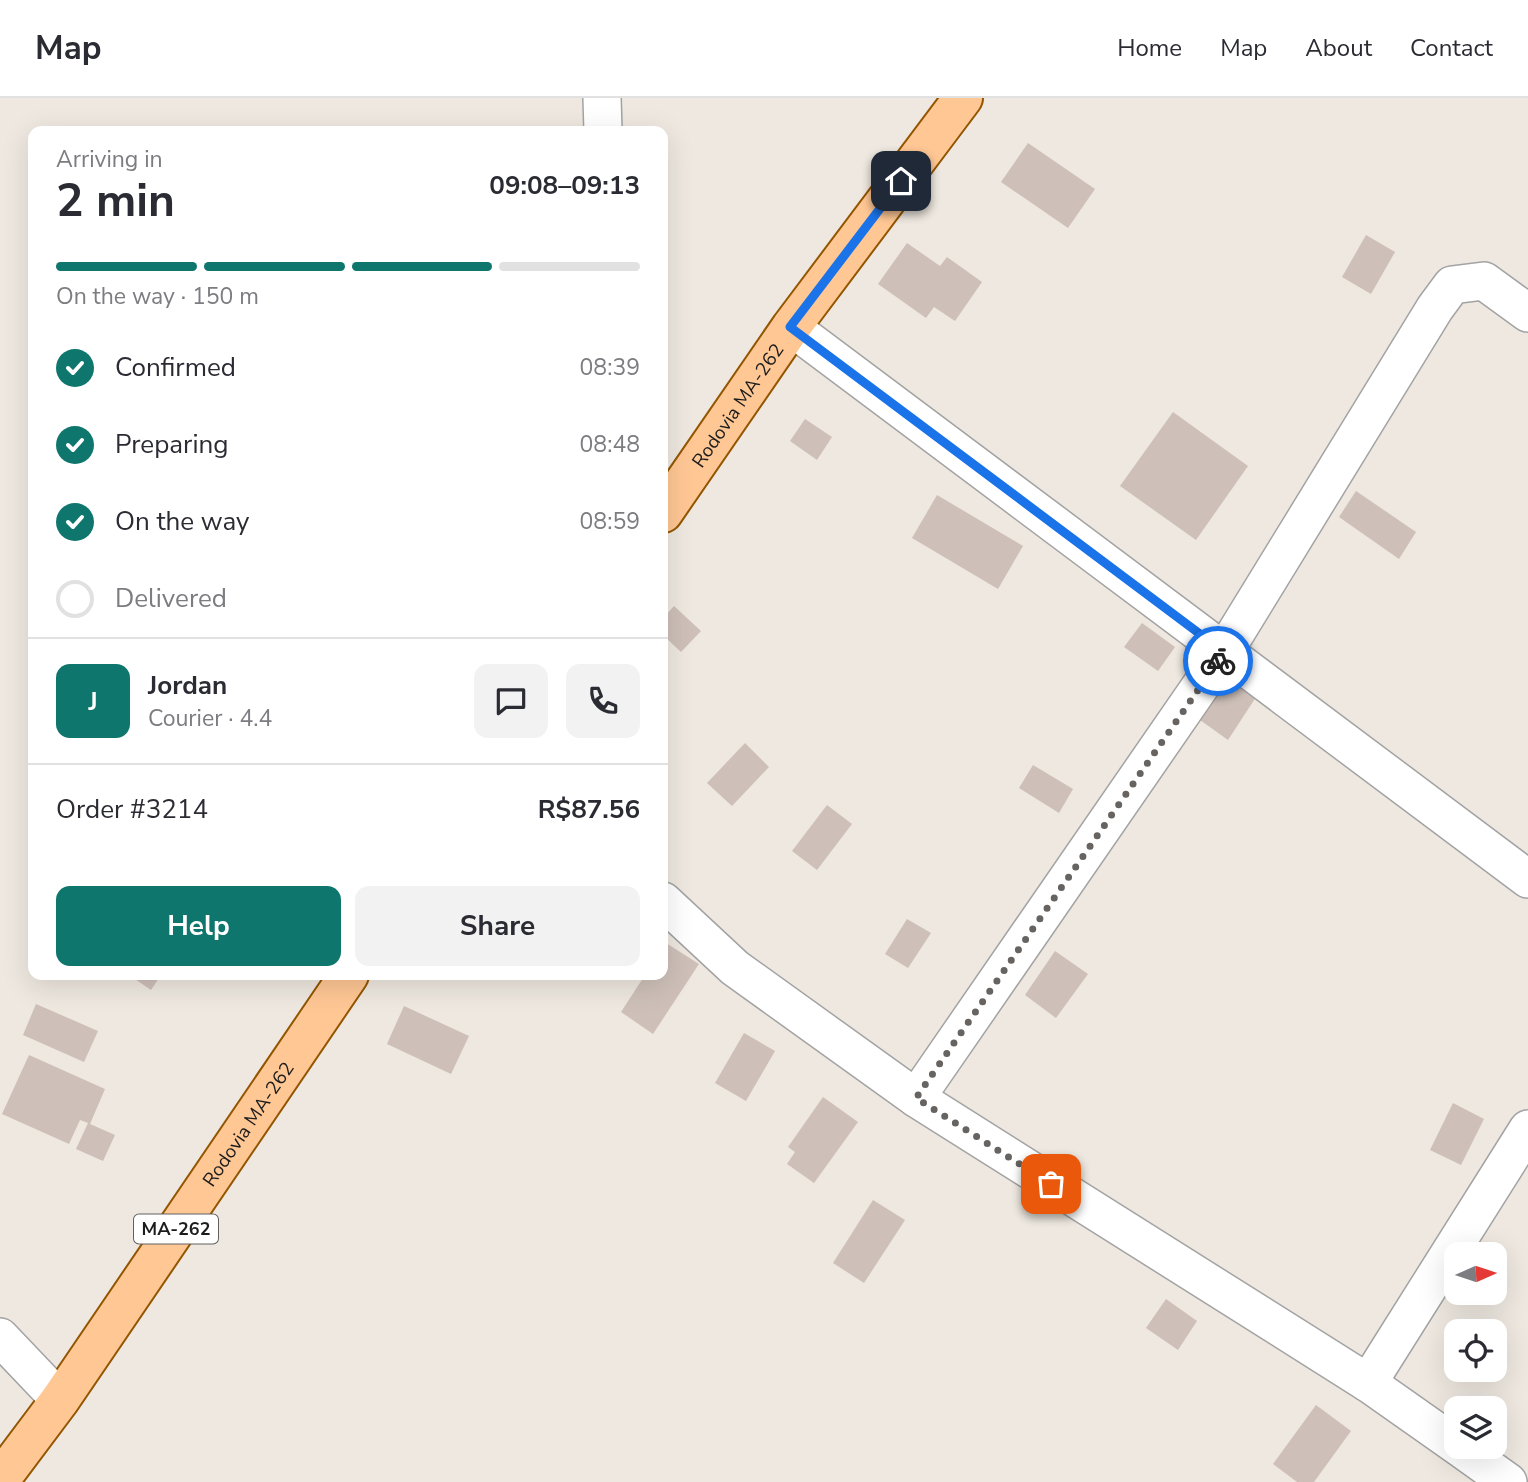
<!DOCTYPE html>
<meta charset="utf-8">
<style>
body{margin:0;font-family:"Nunito Sans",sans-serif;background:#f2f2f3;color:#2b2b33;height:100vh;display:flex;flex-direction:column;font-size:26px;white-space:nowrap}
*{box-sizing:border-box;margin:0}
p{font-size:23px;color:#7c7c81}
.icon{flex:none;width:38px;height:38px;fill:none;stroke:currentColor;stroke-width:2;stroke-linecap:round;stroke-linejoin:round}
.map{position:relative;flex:1;overflow:hidden}
.panel{position:absolute;left:28px;top:28px;width:640px;height:854px;display:flex;flex-direction:column;background:#fff;border-radius:14px;box-shadow:0 7px 28px #0002}
.panel>*{flex:none}
.needle{width:46px;rotate:87deg}
.controls{position:absolute;left:1444px;top:1144px;display:grid;gap:14px}
.controls a{display:grid;place-items:center;width:63px;height:63px;border-radius:14px;background:#fff;box-shadow:0 7px 28px #0002;font-size:35px}
.pin{position:absolute;display:grid;place-items:center;width:60px;height:60px;color:#fff;margin:-30px;border-radius:14px;box-shadow:0 4px 10px #0006}
.courier{position:absolute;display:grid;place-items:center;width:70px;height:70px;margin:-35px;border:5px solid #1a73e8;border-radius:50%;background:#fff;color:#222;box-shadow:0 2px 9px #0007}
.summary em{font-style:normal;font-weight:700}
.summary div{display:flex;flex-direction:column-reverse}
.summary{display:flex;align-items:center;justify-content:space-between;height:119px;padding:0 28px}
h1{font-size:46px;font-weight:700;line-height:52px}
.bar{display:grid;grid-template-columns:repeat(4,1fr);gap:10px 7px;align-content:center;height:84px;padding:0 28px}
.bar i{height:9px;border-radius:5px;background:#e1e1e2}
.bar .selected{background:#0f766e}
.bar p{grid-column:span 4}
.line{display:flex;align-items:center;gap:18px;padding:0 28px;border-top:2px solid #e1e1e2}
.line div{flex:1}
.round{display:grid;place-items:center;flex:none;width:74px;height:74px;border-radius:14px;background:#f2f2f3}
ol{padding:0 28px;list-style:none}
li{display:flex;align-items:center;gap:21px;height:77px}
li p{margin-inline-start:auto}
li .icon{padding:7px;border-radius:50%;background:#0f766e;color:#fff;stroke-width:4}
li:last-child{color:#7c7c81}
li i{width:38px;height:38px;border:4px solid #e1e1e2;border-radius:50%}
.primary-button{display:flex;gap:14px;margin-top:auto;padding:14px 28px}
.primary-button a{flex:1;height:80px;border-radius:14px;background:#0f766e;color:#fff;font-size:28px;font-weight:700;line-height:80px;text-align:center}
.primary-button a+a{background:#f2f2f3;color:#2b2b33}
header{display:flex;align-items:center;gap:42px;box-sizing:border-box;height:98px;padding:0 35px;background:#fff;border-bottom:2px solid #e1e1e2}
header strong{font-size:33px}
nav{display:flex;gap:38px;margin-inline-start:auto;font-size:24px}
.map>svg:first-child{display:block}
.building{fill:#cec0b9}
.lines{fill:none;stroke-linecap:round;stroke-linejoin:round}
.street-casing{stroke:#a3a3a3;stroke-width:40}
.primary-casing{stroke:#935500;stroke-width:42}
.street{stroke:#fff;stroke-width:37}
.primary{stroke:#ffc794;stroke-width:38}
.done{stroke:#666361;stroke-width:7;stroke-dasharray:0 12.6}
.route{stroke:#1a73e8;stroke-width:9}
.labels{text-anchor:middle;stroke-width:5;stroke-linejoin:round;paint-order:stroke}
.shield{fill:#fff;stroke:#606060;stroke-width:2}
.shield-label{font-size:18px;font-weight:bold;fill:#1c1c1c}
.street-label{font-size:19px;fill:#1c1c1c;stroke:#fff}
</style>
<header>
<strong>Map</strong>
<nav><a>Home</a><a>Map</a><a>About</a><a>Contact</a></nav>
</header>
<div class="map">
<svg width="1528" height="1384" viewBox="0 0 1528 1384">
<rect width="100%" height="100%" fill="#eee8e0"/>
<g class="building">
<polygon points="1028,45 1095,91 1068,130 1001,84"/>
<polygon points="1366,137 1395,154 1371,196 1342,179"/>
<polygon points="907,145 940,168 947,159 982,184 955,223 934,209 926,220 878,186"/>
<polygon points="1173,314 1248,368 1196,442 1120,388"/>
<polygon points="805,321 832,339 817,362 790,343"/>
<polygon points="1356,393 1416,434 1399,461 1339,419"/>
<polygon points="937,397 1023,448 998,491 912,440"/>
<polygon points="674,508 701,533 681,554 663,537 663,520"/>
<polygon points="1142,525 1175,549 1158,573 1124,549"/>
<polygon points="1230,577 1258,596 1228,642 1200,622"/>
<polygon points="745,645 769,669 732,708 707,685"/>
<polygon points="1033,667 1073,691 1059,715 1019,690"/>
<polygon points="827,707 852,726 817,772 792,753"/>
<polygon points="907,821 931,835 908,870 885,856"/>
<polygon points="666,845 699,866 653,936 621,914 645,877 663,877 663,849"/>
<polygon points="1055,853 1088,876 1056,920 1025,897"/>
<polygon points="129,877 161,877 151,892"/>
<polygon points="36,906 98,933 84,964 23,937"/>
<polygon points="404,908 469,938 451,976 387,946"/>
<polygon points="744,935 775,953 746,1003 715,985"/>
<polygon points="29,957 105,991 90,1026 115,1037 103,1063 76,1051 88,1025 80,1022 69,1046 2,1016"/>
<polygon points="823,999 858,1024 814,1085 787,1066 795,1054 788,1049"/>
<polygon points="1453,1005 1484,1021 1461,1067 1430,1052"/>
<polygon points="873,1102 905,1122 864,1185 833,1165"/>
<polygon points="1166,1201 1197,1223 1178,1252 1146,1230"/>
<polygon points="1316,1307 1351,1333 1314,1384 1297,1384 1273,1366"/>
</g>
<g class="lines">
<defs>
<g id="street">
<polyline points="602,0 603,33"/>
<polyline points="791,229 1528,781"/>
<polyline points="663,803 735,870 916,1000 1368,1285 1456,1347"/>
<polyline points="916,1000 1224,554 1435,210 1452,187 1484,183 1528,215"/>
<polyline points="0,1239 60,1302"/>
<polyline points="1368,1285 1528,1031"/>
<polyline points="1459,1349 1508,1384"/>
</g>
<g id="primary">
<path id="s1" d="M 663,415 L 791,229 L 963,0"/>
<path id="s2" d="M 0,1382 L 60,1302 L 349,877"/>
</g>
</defs>
<use href="#street" class="street-casing"/>
<use href="#primary" class="primary-casing"/>
<use href="#street" class="street"/>
<use href="#primary" class="primary"/>
</g>
<g class="lines">
<polyline class="done" points="1051,1086 916,1000 1218,563"/>
<polyline class="route" points="901,83 790,229 1224,554 1218,563"/>
</g>
<g class="labels">
<rect class="shield" x="134" y="1116.5" width="84" height="29" rx="5"/>
<g class="shield-label">
<text x="176" y="1137">MA-262</text>
</g>
<g class="street-label">
<text dy="7" stroke="none"><textPath href="#s1" startOffset="131">Rodovia MA-262</textPath></text>
<text dy="7" stroke="none"><textPath href="#s2" startOffset="434">Rodovia MA-262</textPath></text>
</g>
</g>
</svg>
<div class="controls">
<a><svg class="needle" viewBox="-14 -14 28 28"><path d="M0-13l5 13h-10z" fill="#e53935"/><path d="M0 13l5-13h-10z" fill="#7c7c81"/></svg></a>
<a><svg class="icon" aria-label="locate" viewBox="0 0 24 24"><circle cx="12" cy="12" r="6"/><path d="M12 2v4M12 18v4M2 12h4M18 12h4"/></svg></a>
<a><svg class="icon" aria-label="layers" viewBox="0 0 24 24"><path d="M12 4l9 5-9 5-9-5zM3 14l9 5 9-5"/></svg></a>
</div>
<div class="pin" style="left:1051px;top:1086px;background:#ea580c"><svg class="icon" aria-label="bag" viewBox="0 0 24 24"><path d="M5 8h14l-1 12H6zM9 8a3 3 0 0 1 6 0"/></svg></div>
<div class="pin" style="left:901px;top:83px;background:#1f2937"><svg class="icon" aria-label="home" viewBox="0 0 24 24"><path d="M3 11l9-7 9 7M6 9v11h12V9"/></svg></div>
<div class="courier" style="left:1218px;top:563px"><svg class="icon" aria-label="bike" viewBox="0 0 24 24"><circle cx="6" cy="16" r="4"/><circle cx="18" cy="16" r="4"/><path d="M6 16l4-8h5l3 8M10 8l3 8H6M13 5h3"/></svg></div>
<section class="panel">
<div class="summary"><div><h1>2 min</h1><p>Arriving in</p></div><em>09:08–09:13</em></div>
<div class="bar"><i class="selected"></i><i class="selected"></i><i class="selected"></i><i></i><p>On the way · 150 m</p></div>
<ol>
<li><svg class="icon" aria-label="check" viewBox="0 0 24 24"><path d="M5 12l5 5 9-10"/></svg>Confirmed<p>08:39</p></li>
<li><svg class="icon" aria-label="check" viewBox="0 0 24 24"><path d="M5 12l5 5 9-10"/></svg>Preparing<p>08:48</p></li>
<li><svg class="icon" aria-label="check" viewBox="0 0 24 24"><path d="M5 12l5 5 9-10"/></svg>On the way<p>08:59</p></li>
<li><i></i>Delivered</li>
</ol>
<div class="line" style="height:126px"><b class="round" style="background:#0f766e;color:#fff">J</b><div><b>Jordan</b><p>Courier · 4.4</p></div><a class="round"><svg class="icon" aria-label="chat" viewBox="0 0 24 24"><path d="M4 5h16v11H9l-5 4z"/></svg></a><a class="round"><svg class="icon" aria-label="phone" viewBox="0 0 24 24"><path d="M5 4h4l2 5-3 2q2 4 5 5l2-3 5 2v4C11 20 4 13 5 4z"/></svg></a></div>
<div class="line" style="height:91px"><div>Order #3214</div><b>R$87.56</b></div>
<div class="primary-button"><a>Help</a><a>Share</a></div>
</section>
</div>
